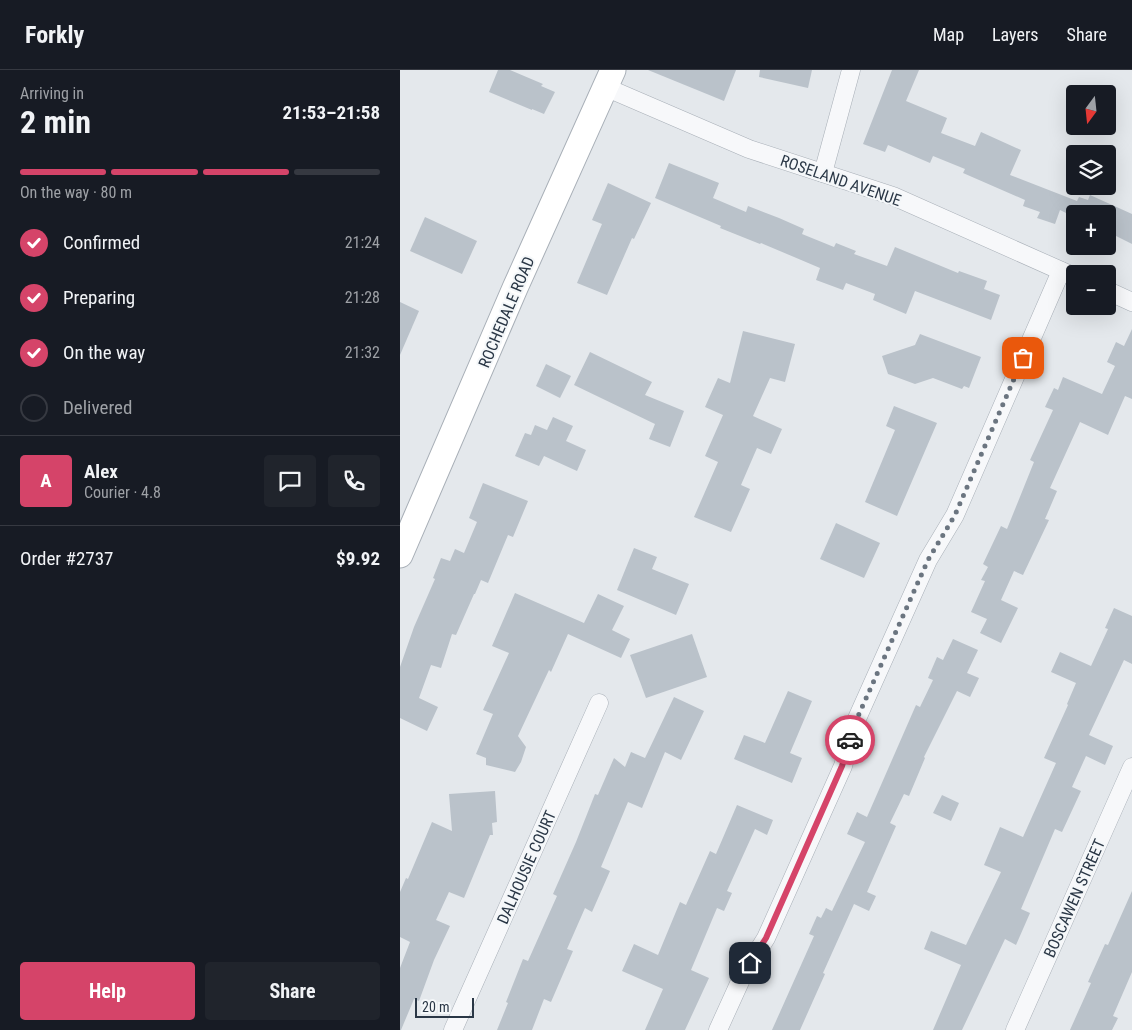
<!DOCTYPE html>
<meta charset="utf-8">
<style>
body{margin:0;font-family:"Roboto Condensed",sans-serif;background:#20242c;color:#f1f3f6;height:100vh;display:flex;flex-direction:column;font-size:19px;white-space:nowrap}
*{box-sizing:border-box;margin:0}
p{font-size:16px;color:#9ea1a6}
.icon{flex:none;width:28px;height:28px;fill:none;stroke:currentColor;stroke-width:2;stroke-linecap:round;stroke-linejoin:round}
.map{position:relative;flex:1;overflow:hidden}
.sheet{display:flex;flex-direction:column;background:#171b24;width:400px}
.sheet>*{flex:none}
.needle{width:32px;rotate:195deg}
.fabs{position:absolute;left:666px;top:15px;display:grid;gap:10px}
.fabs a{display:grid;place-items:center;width:50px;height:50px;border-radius:5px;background:#171b24;box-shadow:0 5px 20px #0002;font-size:25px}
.scale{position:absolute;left:15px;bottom:12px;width:59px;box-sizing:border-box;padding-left:5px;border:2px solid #2a3746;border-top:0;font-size:14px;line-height:18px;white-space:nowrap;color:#2a3746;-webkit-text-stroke:4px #f4f7f9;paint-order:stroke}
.pin{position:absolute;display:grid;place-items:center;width:42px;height:42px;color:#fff;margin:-21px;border-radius:10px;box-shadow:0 2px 8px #0006}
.courier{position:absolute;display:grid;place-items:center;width:50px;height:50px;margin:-25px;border:4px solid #d54469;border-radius:50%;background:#fff;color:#222;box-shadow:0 1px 6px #0007}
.summary em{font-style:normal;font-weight:700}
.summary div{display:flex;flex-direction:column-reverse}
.summary{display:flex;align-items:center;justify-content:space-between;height:85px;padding:0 20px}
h1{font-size:32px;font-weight:700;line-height:38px}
.bar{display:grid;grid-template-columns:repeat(4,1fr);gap:8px 5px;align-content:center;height:60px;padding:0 20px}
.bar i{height:6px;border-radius:4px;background:#363941}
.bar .on{background:#d54469}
.bar p{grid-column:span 4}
.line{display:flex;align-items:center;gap:12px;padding:0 20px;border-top:1px solid #363941}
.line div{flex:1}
.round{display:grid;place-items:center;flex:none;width:52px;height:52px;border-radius:5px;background:#20242c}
ol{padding:0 20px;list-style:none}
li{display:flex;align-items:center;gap:15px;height:55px}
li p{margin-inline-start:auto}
li .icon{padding:5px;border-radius:50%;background:#d54469;color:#fff;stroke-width:4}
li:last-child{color:#9ea1a6}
li i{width:28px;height:28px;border:2px solid #363941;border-radius:50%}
.button{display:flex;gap:10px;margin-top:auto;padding:10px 20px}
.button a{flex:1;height:58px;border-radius:5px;background:#d54469;color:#fff;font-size:20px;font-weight:700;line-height:58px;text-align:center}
.button a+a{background:#20242c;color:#f1f3f6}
header{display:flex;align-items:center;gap:30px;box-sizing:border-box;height:70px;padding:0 25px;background:#171b24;border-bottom:1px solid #363941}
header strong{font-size:24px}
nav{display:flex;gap:28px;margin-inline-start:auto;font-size:18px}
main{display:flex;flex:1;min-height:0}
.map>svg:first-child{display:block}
.building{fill:#bac2ca}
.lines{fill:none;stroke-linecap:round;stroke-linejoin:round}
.street-casing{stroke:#a8afb7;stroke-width:19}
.secondary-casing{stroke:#a8afb7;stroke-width:27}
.street{stroke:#f7f8fa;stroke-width:18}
.secondary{stroke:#fff;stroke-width:25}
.done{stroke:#6b7580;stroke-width:5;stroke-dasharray:0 9}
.route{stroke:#d54469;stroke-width:6}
.labels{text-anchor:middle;stroke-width:4;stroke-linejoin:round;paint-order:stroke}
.street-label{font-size:16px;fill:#2a3746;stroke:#f4f7f9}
</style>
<header>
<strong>Forkly</strong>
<nav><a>Map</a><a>Layers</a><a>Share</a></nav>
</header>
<main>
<section class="sheet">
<div class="summary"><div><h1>2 min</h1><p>Arriving in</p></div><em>21:53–21:58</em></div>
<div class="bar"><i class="on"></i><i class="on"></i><i class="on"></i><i></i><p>On the way · 80 m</p></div>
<ol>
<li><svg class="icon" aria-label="check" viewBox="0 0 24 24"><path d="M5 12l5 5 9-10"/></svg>Confirmed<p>21:24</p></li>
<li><svg class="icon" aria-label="check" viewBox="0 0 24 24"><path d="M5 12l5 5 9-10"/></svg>Preparing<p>21:28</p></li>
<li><svg class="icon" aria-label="check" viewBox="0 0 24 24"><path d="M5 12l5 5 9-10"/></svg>On the way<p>21:32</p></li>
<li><i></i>Delivered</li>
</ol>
<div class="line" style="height:90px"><b class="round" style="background:#d54469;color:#fff">A</b><div><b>Alex</b><p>Courier · 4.8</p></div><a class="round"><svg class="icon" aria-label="chat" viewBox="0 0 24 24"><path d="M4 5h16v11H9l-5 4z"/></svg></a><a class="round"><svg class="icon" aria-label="phone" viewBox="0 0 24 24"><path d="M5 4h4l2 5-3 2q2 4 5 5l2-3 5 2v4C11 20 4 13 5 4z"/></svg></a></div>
<div class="line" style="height:65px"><div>Order #2737</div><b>$9.92</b></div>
<div class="button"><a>Help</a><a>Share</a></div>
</section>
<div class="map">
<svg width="732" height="960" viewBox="0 0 732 960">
<rect width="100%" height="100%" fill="#e4e8ec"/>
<g class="building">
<polygon points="98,0 110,0 143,14 141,16 155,22 144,44 132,39 132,40 89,22"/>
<polygon points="248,0 336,0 324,31"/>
<polygon points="360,0 412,0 408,18 359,7"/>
<polygon points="492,0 519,0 506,31 547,48 541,63 575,76 581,62 621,80 610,105 677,131 679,127 688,130 690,125 732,144 732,174 708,162 708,144 668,144 660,140 655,154 637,148 640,142 623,136 625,130 563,103 565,99 533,86 530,93 488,75 485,82 463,74"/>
<polygon points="269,93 319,113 313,128 346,142 348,136 379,148 404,159 402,164 434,177 436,173 456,181 454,184 487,196 495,177 558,203 559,201 587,211 584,219 600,225 591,250 515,221 506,244 473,230 475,224 446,213 443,220 416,210 420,198 361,173 360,174 320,158 321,156 255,128"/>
<polygon points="208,113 251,133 234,169 232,168 207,225 177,213 202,154 192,150"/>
<polygon points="25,147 77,171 62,204 10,181"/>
<polygon points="0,232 19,241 0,285"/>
<polygon points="732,259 732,329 725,326 708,365 680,352 650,418 657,421 645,449 649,450 623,505 614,501 601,530 618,538 601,573 580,563 587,549 571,542 585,511 581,510 588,497 583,494 601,456 607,459 634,392 630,390 653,340 645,337 654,318 658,320 663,307 702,324 715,296 707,292 716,272 724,276"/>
<polygon points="343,261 395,274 385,312 370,308 353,346 382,359 371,384 357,378 341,415 350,419 331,462 294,447 318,392 305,386 323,345 305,337 318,308 330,313"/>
<polygon points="520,264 581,287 569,318 564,316 562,319 533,308 515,314 488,304 482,286 515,275"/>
<polygon points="190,282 252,312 245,325 284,341 270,377 249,369 255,354 174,315"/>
<polygon points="146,294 171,306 160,328 136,316"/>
<polygon points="494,336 537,353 497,446 465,432 495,360 486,356"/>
<polygon points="153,347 173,356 166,371 186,380 177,401 144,386 139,396 115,386 125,363 131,365 135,355 147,360"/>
<polygon points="83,413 128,431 113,467 108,465 88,513 81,510 75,524 74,524 56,565 52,564 41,598 31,595 19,628 38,637 27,661 0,648 0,597 14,557 35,509 33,508 41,488 50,491 55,479 64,483 77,452 69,448"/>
<polygon points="436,453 480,473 464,508 420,489"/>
<polygon points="234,478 257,487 252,499 289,514 276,545 217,520"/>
<polygon points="115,523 184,553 198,524 224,536 212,560 230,569 221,588 168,564 151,602 149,600 118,666 126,677 121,692 115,702 86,695 86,688 76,684 93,644 83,640 109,583 92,576"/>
<polygon points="714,538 732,546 732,594 724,590 689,665 713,676 705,695 686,686 672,717 681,721 662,762 655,759 621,839 630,843 616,875 605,869 562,960 533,960 561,895 524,879 531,861 566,875 601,802 584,795 600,757 623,767 656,693 644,688 668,635 667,634 676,613 651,602 660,582 691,596 708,559 705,558"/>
<polygon points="292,564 307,607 246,628 230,585"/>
<polygon points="553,569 578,580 567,603 579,608 570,627 557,621 524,687 525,688 509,726 504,724 490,753 496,756 467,822 476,826 469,841 454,834 423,903 425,904 400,960 372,960 414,866 409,864 417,846 421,848 426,838 432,841 465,772 447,764 457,742 467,747 516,635 520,637 533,610 528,608 537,587 543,590"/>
<polygon points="388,621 412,631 390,683 402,688 392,713 334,689 344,665 365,673"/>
<polygon points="274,627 304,641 281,690 265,682 242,738 228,732 201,797 210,801 192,842 185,838 167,879 173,881 151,932 144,929 132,960 97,960 108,933 106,932 123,889 128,891 157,826 153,824 176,772 195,724 198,725 214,688 225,697 231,682 245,688"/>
<polygon points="95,721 97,752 92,753 93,765 90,765 64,828 49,822 36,850 50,856 34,890 19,931 14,929 1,960 0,960 0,898 10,872 0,867 0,822 6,808 8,809 32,752 52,761 49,724"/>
<polygon points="542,725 559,733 551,751 533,743"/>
<polygon points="337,735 373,750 367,765 355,759 327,821 332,823 324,841 317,838 291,900 309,908 285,960 245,960 263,919 222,901 234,874 258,885 280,832 286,835 310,781 316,784"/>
<polygon points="732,821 732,902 713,946 718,948 712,960 670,960 691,913 688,912 705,874 708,875"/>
</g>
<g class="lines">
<defs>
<g id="street">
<polyline points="205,17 349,79 493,126 675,207"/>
<polyline points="423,103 451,0"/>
<polyline points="708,221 732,232"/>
<polyline points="53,960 199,633"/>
<polyline points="318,960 343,905 366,868 443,696 455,653 528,490 555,445 661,201"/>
<polyline points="615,960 732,697"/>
</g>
<polyline id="secondary" points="0,485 115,218 213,0"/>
</defs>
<use href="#street" class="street-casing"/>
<use href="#secondary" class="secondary-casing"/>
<use href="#street" class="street"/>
<use href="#secondary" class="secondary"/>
</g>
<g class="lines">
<polyline class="done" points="450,670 455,653 528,490 555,445 623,288"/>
<polyline class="route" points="350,893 366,868 442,696 450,670"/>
</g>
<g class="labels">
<g class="street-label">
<text transform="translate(441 110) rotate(19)" y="6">ROSELAND AVENUE</text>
<text transform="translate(106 242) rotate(-67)" y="6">ROCHEDALE ROAD</text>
<text transform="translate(126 797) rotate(-66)" y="6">DALHOUSIE COURT</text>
<text transform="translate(674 828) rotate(-66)" y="6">BOSCAWEN STREET</text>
</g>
</g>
</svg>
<div class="fabs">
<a><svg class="needle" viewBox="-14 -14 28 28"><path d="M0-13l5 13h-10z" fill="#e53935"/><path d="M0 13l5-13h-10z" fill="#9ea1a6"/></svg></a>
<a><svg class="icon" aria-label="layers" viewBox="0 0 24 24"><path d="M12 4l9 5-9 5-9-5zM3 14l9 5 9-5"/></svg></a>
<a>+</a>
<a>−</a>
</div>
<div class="scale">20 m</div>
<div class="pin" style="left:623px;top:288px;background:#ea580c"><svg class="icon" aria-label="bag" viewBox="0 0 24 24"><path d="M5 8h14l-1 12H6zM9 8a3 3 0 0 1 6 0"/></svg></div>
<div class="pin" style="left:350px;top:893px;background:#1f2937"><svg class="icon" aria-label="home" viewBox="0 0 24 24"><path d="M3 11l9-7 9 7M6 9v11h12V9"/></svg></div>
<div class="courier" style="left:450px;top:670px"><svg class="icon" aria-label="car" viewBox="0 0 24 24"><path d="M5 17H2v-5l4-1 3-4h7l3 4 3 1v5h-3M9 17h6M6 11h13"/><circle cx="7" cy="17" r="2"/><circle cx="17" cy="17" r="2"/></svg></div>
</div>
</main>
